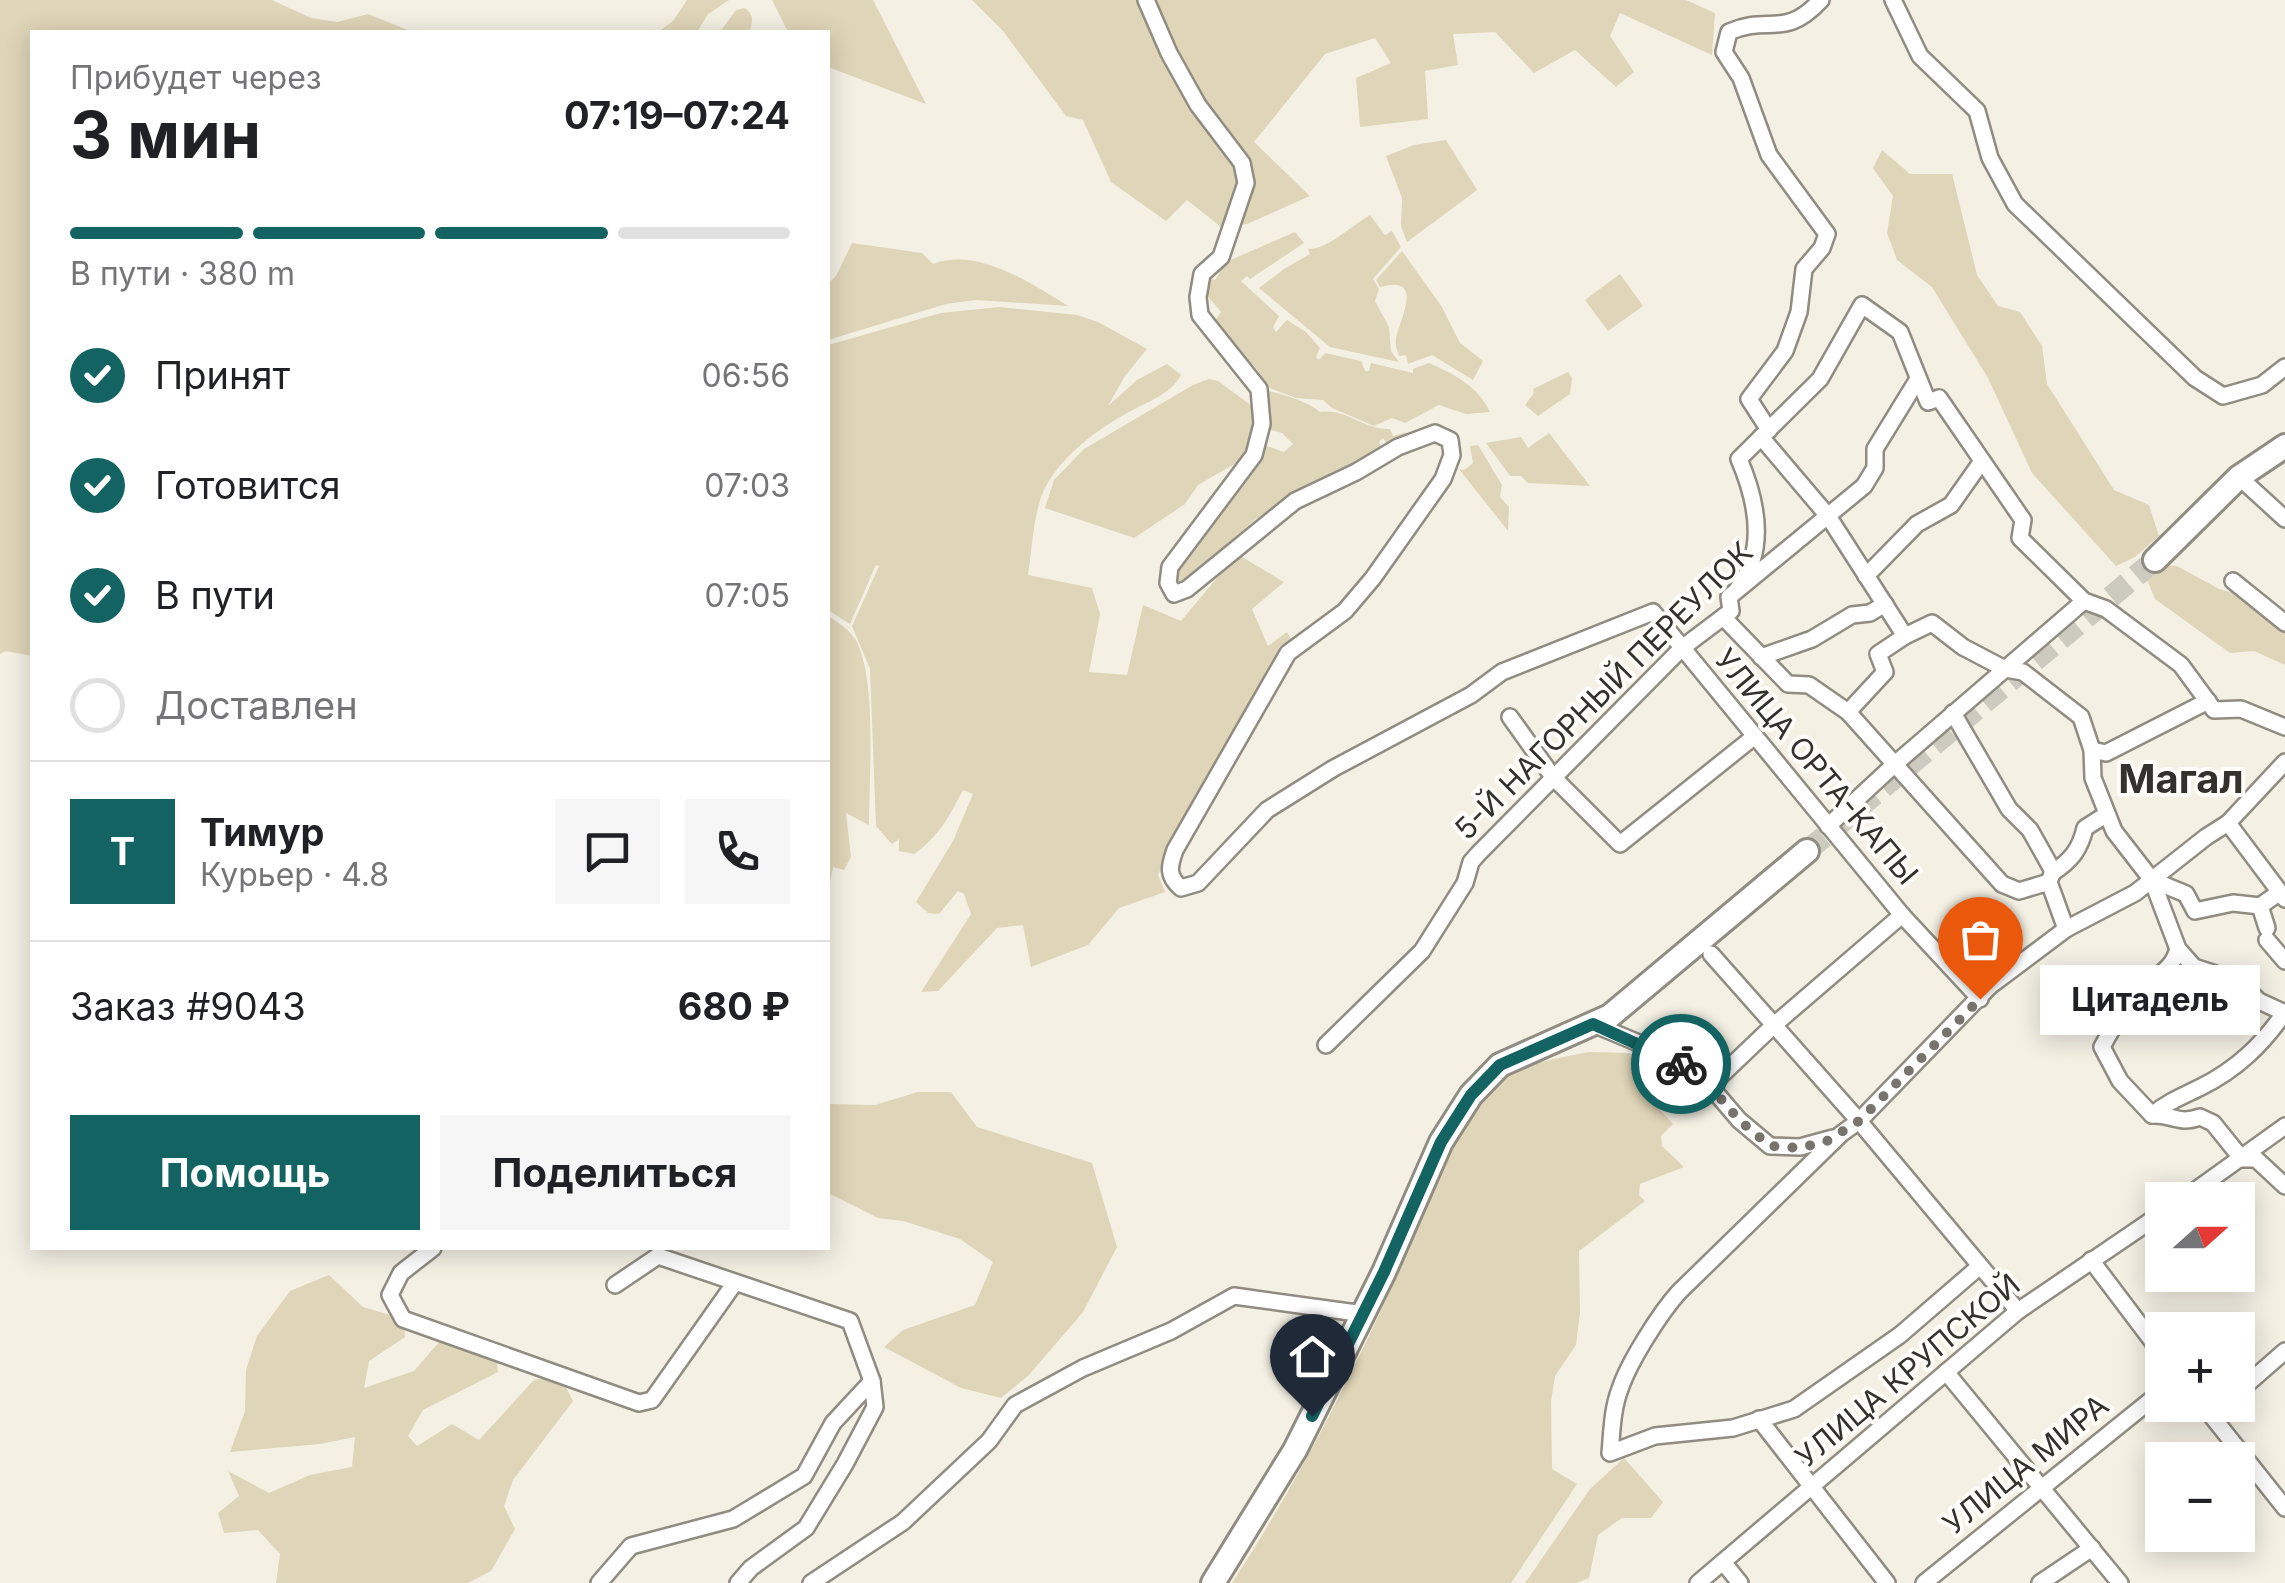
<!DOCTYPE html>
<html lang="ru">
<meta charset="utf-8">
<style>
body{margin:0;font-family:Inter,sans-serif;background:#f6f6f6;color:#202124;height:100vh;display:flex;flex-direction:column;font-size:38px;white-space:nowrap}
*{box-sizing:border-box;margin:0}
p{font-size:32px;color:#757577}
.icon{flex:none;width:55px;height:55px;fill:none;stroke:currentColor;stroke-width:2;stroke-linecap:round;stroke-linejoin:round}
.map{position:relative;flex:1;overflow:hidden}
.panel{position:absolute;left:30px;top:30px;width:800px;height:1220px;display:flex;flex-direction:column;background:#fff;border-radius:0px;box-shadow:0 5px 25px #0003}
.panel>*{flex:none}
.needle{width:65px;rotate:69deg}
.buttons{position:absolute;left:2145px;top:1182px;display:grid;gap:20px}
.buttons a{display:grid;place-items:center;width:110px;height:110px;border-radius:0px;background:#fff;box-shadow:0 5px 25px #0003;font-size:50px}
.pin{position:absolute;display:grid;place-items:center;width:85px;height:85px;color:#fff;margin:-102px -42px;border-radius:50% 50% 50% 0;rotate:-45deg;box-shadow:0 0 10px #0007}
.pin .icon{rotate:45deg}
.courier{position:absolute;display:grid;place-items:center;width:100px;height:100px;margin:-50px;border:8px solid #136362;border-radius:50%;background:#fff;color:#222;box-shadow:0 2px 12px #0007}
.bubble{position:absolute;height:70px;border-radius:0px;background:#fff;box-shadow:0 5px 25px #0003;font-size:32px;font-weight:700;line-height:70px;text-align:center}
.head em{font-style:normal;font-weight:700}
.head div{display:flex;flex-direction:column-reverse}
.head{display:flex;align-items:center;justify-content:space-between;height:170px;padding:0 40px}
h1{font-size:65px;font-weight:700;line-height:75px}
.bar{display:grid;grid-template-columns:repeat(4,1fr);gap:15px 10px;align-content:center;height:120px;padding:0 40px}
.bar i{height:12px;border-radius:8px;background:#e0e0e0}
.bar .current{background:#136362}
.bar p{grid-column:span 4}
.line{display:flex;align-items:center;gap:25px;padding:0 40px;border-top:2px solid #e0e0e0}
.line div{flex:1}
.round{display:grid;place-items:center;flex:none;width:105px;height:105px;border-radius:0px;background:#f6f6f6}
ol{padding:0 40px;list-style:none}
li{display:flex;align-items:center;gap:30px;height:110px}
li p{margin-inline-start:auto}
li .icon{padding:10px;border-radius:50%;background:#136362;color:#fff;stroke-width:4}
li:last-child{color:#757577}
li i{width:55px;height:55px;border:5px solid #e0e0e0;border-radius:50%}
.button{display:flex;gap:20px;margin-top:auto;padding:20px 40px}
.button a{flex:1;height:115px;border-radius:0px;background:#136362;color:#fff;font-size:40px;font-weight:700;line-height:115px;text-align:center}
.button a+a{background:#f6f6f6;color:#202124}
.map>svg:first-child{display:block}
.green{fill:#dfd5b8}
.lines{fill:none;stroke-linecap:round;stroke-linejoin:round}
.highway-tunnel{stroke:#cdcabf;stroke-width:22;stroke-dasharray:22 11;stroke-linecap:butt}
.minor-casing{stroke:#908c81;stroke-width:20}
.highway-casing{stroke:#908c81;stroke-width:28}
.minor{stroke:#fff;stroke-width:15}
.highway{stroke:#fff;stroke-width:22}
.done{stroke:#76746c;stroke-width:10;stroke-dasharray:0 18}
.route{stroke:#136362;stroke-width:12}
.labels{text-anchor:middle;stroke-width:8;stroke-linejoin:round;paint-order:stroke}
.street-label{font-size:30px;fill:#32312c;stroke:#fffdf9}
.district-label{font-size:40px;font-weight:bold;fill:#32312c;stroke:#fffdf9}
</style>
<div class="map">
<svg width="2285" height="1583" viewBox="0 0 2285 1583">
<rect width="100%" height="100%" fill="#f4f0e4"/>
<g class="green">
<polygon points="0,0 272,0 311,18 337,22 368,14 413,32 32,32 32,656 6,651 0,654"/>
<polygon points="687,0 729,0 708,14 697,32 658,32 673,21"/>
<polygon points="772,0 873,0 926,104 828,67 828,32 788,32"/>
<polygon points="972,0 1686,0 1715,13 1712,55 1620,13 1610,36 1634,72 1616,87 1575,50 1534,73 1495,32 1453,34 1458,65 1425,71 1428,119 1360,127 1356,78 1391,63 1375,38 1325,54 1254,142 1310,196 1247,224 1221,227 1187,200 1166,221 1111,182 1083,120 1066,116 1003,31"/>
<path d="M 745,8 C 755,16 752,21 750,32 L 720,32 L 736,10 Z"/>
<polygon points="1446,140 1477,190 1407,242 1401,226 1402,198 1386,156 1414,145"/>
<polygon points="1882,150 1910,174 1952,174 1977,275 1998,306 2020,312 2042,346 2047,384 2114,490 2149,505 2159,536 2135,557 2116,566 2032,473 1988,378 1932,287 1897,260 1887,233 1893,196 1873,168"/>
<path d="M 1370,215 L 1385,235 L 1392,231 L 1401,247 L 1373,279 L 1379,289 L 1375,301 L 1389,327 L 1391,351 L 1399,362 L 1330,347 L 1259,288 L 1284,269 L 1310,254 L 1308,249 C 1327,250 1351,226 1370,215 Z"/>
<path d="M 1295,232 L 1304,243 L 1250,279 L 1247,276 L 1241,281 L 1279,316 L 1273,327 L 1276,332 L 1287,320 L 1306,332 L 1320,348 L 1316,357 L 1319,360 L 1325,353 L 1361,361 L 1365,371 L 1369,371 L 1371,363 L 1413,373 L 1413,369 L 1429,363 C 1454,374 1478,386 1490,412 L 1466,414 L 1439,405 L 1405,423 L 1392,418 L 1374,426 L 1332,408 L 1323,400 L 1296,398 L 1267,387 L 1257,369 L 1229,344 L 1213,323 L 1221,312 L 1204,292 L 1207,278 L 1215,280 L 1226,262 Z"/>
<path d="M 852,243 L 922,253 L 933,264 C 977,247 1031,283 1068,306 L 976,300 L 946,304 L 828,340 L 828,284 L 836,276 Z"/>
<path d="M 1402,251 L 1442,307 L 1460,343 L 1483,361 L 1473,380 L 1432,355 L 1408,364 L 1406,355 L 1399,356 C 1397,348 1395,347 1396,339 C 1398,322 1427,274 1380,287 L 1376,280 Z"/>
<polygon points="1620,274 1643,306 1608,331 1585,300"/>
<path d="M 999,307 L 1077,315 L 1098,322 L 1147,349 L 1125,376 L 1108,406 L 1137,380 L 1167,364 L 1181,375 C 1171,394 1149,401 1131,411 C 1097,429 1055,460 1041,497 C 1033,521 1032,550 1028,575 L 1092,588 L 1100,614 L 1089,672 L 1127,675 L 1143,605 L 1181,621 L 1237,554 L 1284,582 L 1252,609 L 1268,646 L 1287,632 L 1291,639 L 1280,646 L 1169,851 L 1158,875 L 1165,892 L 1119,908 L 1088,945 L 1031,967 L 1023,925 L 997,928 L 938,991 L 921,992 L 971,914 L 964,894 L 958,891 L 939,914 L 928,913 L 916,902 L 953,841 L 973,794 L 963,790 C 950,815 939,837 914,854 L 899,851 L 899,839 L 892,844 L 876,826 L 870,669 L 852,626 L 879,566 L 876,565 L 850,624 L 828,610 L 828,345 L 941,313 Z"/>
<polygon points="1568,372 1572,378 1570,394 1538,416 1525,405 1534,393 1533,389"/>
<polygon points="1209,379 1218,381 1252,406 1254,433 1243,459 1198,485 1185,504 1134,538 1045,508 1054,480 1084,449 1193,385"/>
<path d="M 1269,391 C 1287,396 1307,401 1320,412 C 1346,408 1364,430 1390,429 L 1393,436 L 1407,432 L 1389,447 L 1383,438 L 1379,442 L 1383,450 L 1256,519 L 1181,585 L 1176,582 L 1175,574 L 1182,559 L 1267,446 L 1284,452 L 1293,444 L 1282,433 L 1271,430 L 1266,403 Z"/>
<polygon points="1549,433 1590,486 1528,483 1521,476 1510,476 1486,443 1521,437 1528,448"/>
<polygon points="1478,445 1502,485 1500,497 1509,507 1508,531 1459,469 1464,470 1473,463 1470,446"/>
<polygon points="2158,565 2177,566 2219,589 2244,596 2285,625 2285,665 2254,651 2230,653 2155,599 2146,577"/>
<path d="M 828,616 C 838,622 851,631 857,642 C 877,685 869,776 869,825 L 846,813 L 851,857 L 844,870 L 833,867 L 830,883 Z"/>
<path d="M 1588,1052 L 1628,1053 L 1667,1067 L 1673,1080 L 1657,1107 L 1673,1124 L 1661,1136 L 1662,1146 L 1684,1167 L 1640,1184 L 1639,1195 L 1645,1201 L 1579,1251 L 1580,1313 L 1576,1345 L 1555,1376 L 1551,1401 L 1552,1469 L 1577,1484 L 1511,1583 L 1232,1583 C 1293,1490 1349,1382 1395,1280 C 1419,1225 1447,1120 1494,1083 C 1520,1063 1557,1059 1588,1052 Z"/>
<polygon points="918,1092 951,1092 977,1127 1092,1163 1117,1247 1083,1312 1029,1375 1001,1398 961,1388 884,1347 903,1330 975,1305 993,1262 960,1239 903,1221 878,1218 828,1193 828,1104 875,1105"/>
<polygon points="329,1275 363,1307 403,1319 405,1337 369,1361 364,1388 414,1371 446,1334 496,1352 498,1372 423,1410 408,1436 417,1446 452,1424 479,1440 534,1380 560,1375 573,1401 513,1480 504,1506 515,1529 491,1571 468,1583 276,1583 280,1554 258,1530 224,1533 218,1513 239,1496 228,1471 269,1493 310,1475 352,1467 355,1437 320,1444 230,1452 245,1411 246,1370 257,1336 290,1291"/>
<polygon points="1624,1458 1663,1502 1651,1518 1622,1518 1598,1535 1589,1578 1577,1583 1525,1583 1590,1489"/>
</g>
<g class="lines">
<polyline class="highway-tunnel" points="1807,851 2155,560"/>
<defs>
<g id="minor">
<path d="M 1146,0 L 1169,53 L 1198,105 L 1242,163 L 1246,183 L 1221,257 L 1202,274 L 1198,297 L 1200,315 L 1259,389 L 1262,424 L 1254,455 L 1170,567 L 1168,583 L 1174,594 L 1187,589 L 1295,501 L 1356,472 L 1398,447 L 1435,433 L 1450,440 L 1452,455 L 1443,479 L 1373,578 L 1345,611 L 1288,653 L 1175,850 C 1169,867 1167,876 1181,888 L 1198,883 L 1267,810 L 1334,768 L 1471,695 L 1502,672 L 1653,612 L 1902,915 L 1980,999"/>
<polyline points="1893,0 1920,56 1977,111 1990,158 2015,204 2195,378 2223,396 2262,385 2285,367"/>
<path d="M 1769,430 L 1749,399 L 1785,351 L 1799,312 L 1804,269 L 1822,248 L 1827,234 L 1769,155 L 1741,78 L 1724,52 L 1729,32 C 1769,14 1784,40 1821,0"/>
<polyline points="1761,437 1828,516 1905,636 1932,623 1963,647 2005,669 2023,672 2081,717 2092,750 2093,778 2114,831 2152,880 2178,949 2194,967 2237,981 2259,1001 2285,1013"/>
<polyline points="2239,477 2285,519"/>
<polyline points="1866,576 1917,524 1951,505 1982,461"/>
<polyline points="2233,581 2285,623"/>
<path d="M 1738,588 C 1767,550 1757,501 1739,459 L 1820,379 L 1862,305 L 1900,332 L 1928,402 L 1939,398 L 2023,520 L 2020,538 L 2084,601 L 2106,609 L 2181,665 L 2214,710 L 2241,709 L 2285,727"/>
<polyline points="1723,617 1788,684 1809,685 1848,712 2002,884 2019,891 2049,882"/>
<polyline points="1761,657 1812,639 1852,615 1870,613 1885,604"/>
<polyline points="1848,712 1885,672 1878,654 1905,636"/>
<polyline points="1953,713 2009,809 2030,830 2053,871 2049,882 2066,929"/>
<polyline points="1510,717 1553,777 1620,844 1755,736"/>
<polyline points="2092,750 2106,753 2208,701"/>
<polyline points="2228,823 2285,899"/>
<polyline points="1828,826 1895,764 2084,601"/>
<path d="M 2052,873 C 2072,860 2080,849 2085,828 L 2107,814"/>
<polyline points="2152,880 2186,894 2195,911 2233,903 2260,906 2280,892"/>
<polyline points="2260,906 2267,928"/>
<polyline points="2267,940 2285,961"/>
<path d="M 2178,949 C 2171,973 2155,974 2140,991 C 2124,1008 2113,1026 2102,1047 L 2120,1081 L 2152,1115 C 2172,1114 2178,1125 2200,1117 L 2213,1123 L 2242,1159 L 2256,1159 L 2285,1186"/>
<polyline points="1711,954 1859,1121 2018,1311"/>
<polyline points="1593,1024 1672,1057 1710,1086 1739,1120 1770,1146 1800,1147 1833,1138"/>
<polyline points="1326,1045 1422,951 1465,883 1471,862 1478,854 1682,648 1731,611 1729,597 1864,486 1875,468 1875,449 1918,379"/>
<polyline points="1710,1086 1774,1025 1902,915"/>
<path d="M 2152,1115 C 2167,1102 2183,1096 2201,1087 C 2237,1069 2262,1045 2285,1012"/>
<polyline points="2182,1200 2285,1126"/>
<polyline points="433,1248 401,1273 390,1295 403,1319 639,1403 652,1400 734,1284"/>
<polyline points="2091,1260 2162,1354"/>
<path d="M 1980,1266 L 1900,1335 L 1794,1409 L 1733,1428 L 1655,1436 L 1610,1453 C 1612,1432 1612,1410 1620,1389 C 1629,1362 1660,1313 1679,1292 L 1841,1134 L 1859,1121 L 1990,986 L 2066,929 L 2135,893 L 2206,837 L 2228,823 L 2285,762"/>
<polyline points="615,1285 658,1256 850,1321 872,1381"/>
<polyline points="1946,1372 2120,1583"/>
<polyline points="2238,1392 2285,1351"/>
<polyline points="2203,1405 2285,1508"/>
<polyline points="1759,1419 1887,1583"/>
<polyline points="1723,1562 1740,1583"/>
<polyline points="599,1583 631,1546 733,1519 804,1476 833,1423 872,1381 875,1407 845,1464 806,1528 751,1568 738,1583"/>
<polyline points="811,1583 903,1522 989,1441 1015,1405 1083,1368 1171,1331 1234,1296 1364,1314"/>
<polyline points="1698,1583 2018,1311 2162,1213"/>
<polyline points="1924,1583 2162,1391"/>
<polyline points="2040,1583 2092,1548"/>
</g>
<g id="highway">
<polyline points="2155,560 2239,477 2285,446"/>
<polyline points="1213,1583 1295,1450 1384,1272 1441,1142 1471,1095 1500,1065 1610,1016 1807,851"/>
</g>
</defs>
<use href="#minor" class="minor-casing"/>
<use href="#highway" class="highway-casing"/>
<use href="#minor" class="minor"/>
<use href="#highway" class="highway"/>
</g>
<g class="lines">
<polyline class="done" points="1681,1064 1710,1086 1739,1120 1770,1146 1800,1148 1827,1141 1859,1121 1980,999"/>
<polyline class="route" points="1312,1416 1384,1272 1441,1142 1471,1095 1500,1065 1593,1024 1681,1064"/>
</g>
<g class="labels">
<g class="street-label">
<text transform="translate(1604 691) rotate(-45)" y="10">5-Й НАГОРНЫЙ ПЕРЕУЛОК</text>
<text transform="translate(1816 767) rotate(50)" y="10">УЛИЦА ОРТА-КАПЫ</text>
<text transform="translate(1908 1371) rotate(-40)" y="10">УЛИЦА КРУПСКОЙ</text>
<text transform="translate(2026 1465) rotate(-39)" y="10">УЛИЦА МИРА</text>
</g>
<g class="district-label">
<text x="2181" y="793">Магал</text>
</g>
</g>
</svg>
<div class="buttons">
<a><svg class="needle" viewBox="-14 -14 28 28"><path d="M0-13l5 13h-10z" fill="#e53935"/><path d="M0 13l5-13h-10z" fill="#757577"/></svg></a>
<a>+</a>
<a>−</a>
</div>
<div class="pin" style="left:1980px;top:999px;background:#ea580c"><svg class="icon" aria-label="bag" viewBox="0 0 24 24"><path d="M5 8h14l-1 12H6zM9 8a3 3 0 0 1 6 0"/></svg></div>
<div class="pin" style="left:1312px;top:1416px;background:#1f2937"><svg class="icon" aria-label="home" viewBox="0 0 24 24"><path d="M3 11l9-7 9 7M6 9v11h12V9"/></svg></div>
<div class="courier" style="left:1681px;top:1064px"><svg class="icon" aria-label="bike" viewBox="0 0 24 24"><circle cx="6" cy="16" r="4"/><circle cx="18" cy="16" r="4"/><path d="M6 16l4-8h5l3 8M10 8l3 8H6M13 5h3"/></svg></div>
<div class="bubble" style="left:2040px;top:965px;width:220px">Цитадель</div>
<section class="panel">
<div class="head"><div><h1>3 мин</h1><p>Прибудет через</p></div><em>07:19–07:24</em></div>
<div class="bar"><i class="current"></i><i class="current"></i><i class="current"></i><i></i><p>В пути · 380 m</p></div>
<ol>
<li><svg class="icon" aria-label="check" viewBox="0 0 24 24"><path d="M5 12l5 5 9-10"/></svg>Принят<p>06:56</p></li>
<li><svg class="icon" aria-label="check" viewBox="0 0 24 24"><path d="M5 12l5 5 9-10"/></svg>Готовится<p>07:03</p></li>
<li><svg class="icon" aria-label="check" viewBox="0 0 24 24"><path d="M5 12l5 5 9-10"/></svg>В пути<p>07:05</p></li>
<li><i></i>Доставлен</li>
</ol>
<div class="line" style="height:180px"><b class="round" style="background:#136362;color:#fff">Т</b><div><b>Тимур</b><p>Курьер · 4.8</p></div><a class="round"><svg class="icon" aria-label="chat" viewBox="0 0 24 24"><path d="M4 5h16v11H9l-5 4z"/></svg></a><a class="round"><svg class="icon" aria-label="phone" viewBox="0 0 24 24"><path d="M5 4h4l2 5-3 2q2 4 5 5l2-3 5 2v4C11 20 4 13 5 4z"/></svg></a></div>
<div class="line" style="height:130px"><div>Заказ #9043</div><b>680 ₽</b></div>
<div class="button"><a>Помощь</a><a>Поделиться</a></div>
</section>
</div>
